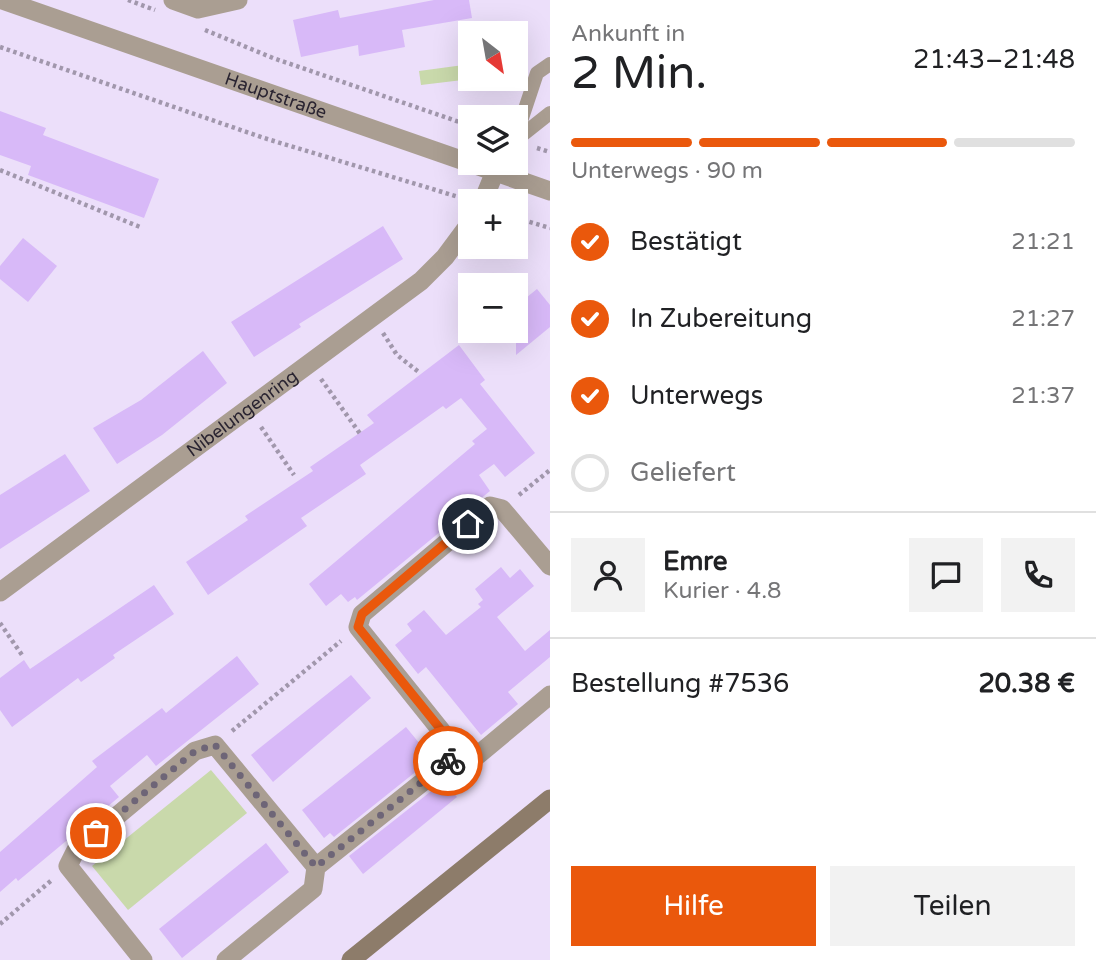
<!DOCTYPE html>
<html lang="de">
<meta charset="utf-8">
<style>
body{margin:0;font-family:"Varela Round",sans-serif;background:#f2f2f2;color:#202124;height:100vh;display:flex;flex-direction:column;font-size:26px;white-space:nowrap}
*{box-sizing:border-box;margin:0}
p{font-size:23px;color:#757577}
.icon{flex:none;width:38px;height:38px;fill:none;stroke:currentColor;stroke-width:2;stroke-linecap:round;stroke-linejoin:round}
.map{position:relative;flex:1;overflow:hidden}
.sheet{display:flex;flex-direction:column;background:#fff;width:546px}
.sheet>*{flex:none}
.needle{width:46px;rotate:149deg}
.buttons{position:absolute;left:458px;top:21px;display:grid;gap:14px}
.buttons a{display:grid;place-items:center;width:70px;height:70px;border-radius:0px;background:#fff;box-shadow:0 7px 28px #0002;font-size:35px}
.pin{position:absolute;display:grid;place-items:center;width:60px;height:60px;color:#fff;margin:-30px;border:4px solid #fff;border-radius:50%;box-shadow:0 2px 7px #0007}
.courier{position:absolute;display:grid;place-items:center;width:70px;height:70px;margin:-35px;border:5px solid #ea580c;border-radius:50%;background:#fff;color:#222;box-shadow:0 2px 9px #0007}
.head em{font-style:normal;font-weight:600}
.head div{display:flex;flex-direction:column-reverse}
.head{display:flex;align-items:center;justify-content:space-between;height:119px;padding:0 21px}
h1{font-size:46px;font-weight:600;line-height:52px}
.bar{display:grid;grid-template-columns:repeat(4,1fr);gap:10px 7px;align-content:center;height:84px;padding:0 21px}
.bar i{height:9px;border-radius:5px;background:#e0e0e0}
.bar .current{background:#ea580c}
.bar p{grid-column:span 4}
.line{display:flex;align-items:center;gap:18px;padding:0 21px;border-top:2px solid #e0e0e0}
.line div{flex:1}
.round{display:grid;place-items:center;flex:none;width:74px;height:74px;border-radius:0px;background:#f2f2f2}
ol{padding:0 21px;list-style:none}
li{display:flex;align-items:center;gap:21px;height:77px}
li p{margin-inline-start:auto}
li .icon{padding:7px;border-radius:50%;background:#ea580c;color:#fff;stroke-width:4}
li:last-child{color:#757577}
li i{width:38px;height:38px;border:4px solid #e0e0e0;border-radius:50%}
.cta{display:flex;gap:14px;margin-top:auto;padding:14px 21px}
.cta a{flex:1;height:80px;border-radius:0px;background:#ea580c;color:#fff;font-size:28px;font-weight:600;line-height:80px;text-align:center}
.cta a+a{background:#f2f2f2;color:#202124}
main{display:flex;flex:1;min-height:0}
.map>svg:first-child{display:block}
.green{fill:#c9d9ab}
.building{fill:#d8b9f8}
.lines{fill:none;stroke-linecap:round;stroke-linejoin:round}
.path{stroke:#a197ac;stroke-width:4.5;stroke-dasharray:3.5 3.5;stroke-linecap:butt}
.service{stroke:#aa9e92;stroke-width:14}
.minor{stroke:#aa9e92;stroke-width:19}
.tertiary{stroke:#aa9e92;stroke-width:19}
.secondary{stroke:#8d7c6a;stroke-width:19}
.done{stroke:#6e6577;stroke-width:7;stroke-dasharray:0 12.6}
.route{stroke:#ea580c;stroke-width:9}
.labels{text-anchor:middle;stroke-width:5;stroke-linejoin:round;paint-order:stroke}
.street-label{font-size:18px;fill:#2a2431;stroke:#f5effd}
</style>
<main>
<div class="map">
<svg width="550" height="960" viewBox="0 0 550 960">
<rect width="100%" height="100%" fill="#ecdffa"/>
<g class="green">
<polygon points="471,64 471,79 421,85 419,71"/>
<polygon points="211,770 247,813 128,910 92,866"/>
</g>
<g class="building">
<polygon points="434,0 469,0 472,18 402,30 405,47 359,56 358,45 301,57 293,20 338,10 340,18"/>
<polygon points="0,111 46,128 43,135 159,179 144,218 28,175 31,166 0,155"/>
<polygon points="383,226 403,259 299,324 301,327 254,357 231,322"/>
<polygon points="23,238 57,266 28,302 0,279 0,266"/>
<polygon points="537,289 550,305 550,327 516,355 516,306"/>
<polygon points="459,345 485,380 480,384 535,453 505,477 494,464 479,475 490,491 357,600 355,597 348,602 341,594 326,606 309,584 475,444 472,441 487,429 461,398 446,409 443,406 360,465 366,474 301,518 307,526 208,595 186,562 248,520 245,516 313,471 310,467 374,423 367,415"/>
<polygon points="203,351 227,383 162,435 117,464 93,428 141,400"/>
<polygon points="65,454 90,491 0,549 0,495"/>
<polygon points="501,567 510,578 520,569 534,586 497,617 525,651 550,630 550,657 508,692 518,704 481,735 426,667 418,674 395,645 412,631 407,624 424,610 446,635 481,607 478,604 483,600 475,589"/>
<polygon points="154,585 174,614 113,655 115,658 81,682 78,678 12,727 0,710 0,678 24,660 30,669"/>
<polygon points="237,656 259,684 156,766 147,755 110,786 119,797 18,881 16,878 0,892 0,852 97,767 92,761 162,708 166,713"/>
<polygon points="351,675 371,698 273,782 251,755"/>
<polygon points="406,727 429,755 425,758 428,762 334,837 330,833 324,838 302,810"/>
<polygon points="444,781 457,797 363,874 349,856"/>
<polygon points="266,843 289,872 182,958 159,929"/>
</g>
<g class="lines">
<g class="path">
<polyline points="128,0 155,10"/>
<polyline points="205,30 273,58 471,126"/>
<polyline points="0,47 264,138 462,198"/>
<polyline points="537,148 550,152"/>
<polyline points="0,170 140,227"/>
<polyline points="516,218 550,228"/>
<polyline points="383,333 397,355 420,373"/>
<polyline points="321,379 361,435"/>
<polyline points="261,427 294,475"/>
<polyline points="519,495 550,470"/>
<polyline points="0,623 22,655"/>
<polyline points="232,731 341,641"/>
<polyline points="0,924 53,879"/>
</g>
<g class="service">
<polyline points="516,136 537,73 550,64"/>
<polyline points="516,140 550,113"/>
</g>
<g class="minor">
<polyline points="173,0 198,9 238,0"/>
<polyline points="483,201 494,174"/>
<path id="s1" d="M 0,592 L 421,281 L 445,257 L 471,222"/>
<polyline points="459,753 358,627 362,614 490,506 502,509 550,566"/>
<polyline points="143,960 68,866 76,850 195,751 215,745 316,867"/>
<polyline points="226,960 313,889 316,867 459,753 478,755 550,695"/>
</g>
<path class="tertiary" id="s2" d="M 2,0 L 550,191"/>
<polyline class="secondary" points="351,960 550,799"/>
</g>
<g class="lines">
<polyline class="done" points="96,833 195,751 215,745 316,867 448,761"/>
<polyline class="route" points="448,761 459,752 358,627 362,614 468,524"/>
</g>
<g class="labels">
<g class="street-label">
<text dy="6" stroke="none"><textPath href="#s2" startOffset="290">Hauptstraße</textPath></text>
<text dy="6" stroke="none"><textPath href="#s1" startOffset="301">Nibelungenring</textPath></text>
</g>
</g>
</svg>
<div class="buttons">
<a><svg class="needle" viewBox="-14 -14 28 28"><path d="M0-13l5 13h-10z" fill="#e53935"/><path d="M0 13l5-13h-10z" fill="#757577"/></svg></a>
<a><svg class="icon" aria-label="layers" viewBox="0 0 24 24"><path d="M12 4l9 5-9 5-9-5zM3 14l9 5 9-5"/></svg></a>
<a>+</a>
<a>−</a>
</div>
<div class="pin" style="left:96px;top:833px;background:#ea580c"><svg class="icon" aria-label="bag" viewBox="0 0 24 24"><path d="M5 8h14l-1 12H6zM9 8a3 3 0 0 1 6 0"/></svg></div>
<div class="pin" style="left:468px;top:524px;background:#1f2937"><svg class="icon" aria-label="home" viewBox="0 0 24 24"><path d="M3 11l9-7 9 7M6 9v11h12V9"/></svg></div>
<div class="courier" style="left:448px;top:761px"><svg class="icon" aria-label="bike" viewBox="0 0 24 24"><circle cx="6" cy="16" r="4"/><circle cx="18" cy="16" r="4"/><path d="M6 16l4-8h5l3 8M10 8l3 8H6M13 5h3"/></svg></div>
</div>
<section class="sheet">
<div class="head"><div><h1>2 Min.</h1><p>Ankunft in</p></div><em>21:43–21:48</em></div>
<div class="bar"><i class="current"></i><i class="current"></i><i class="current"></i><i></i><p>Unterwegs · 90 m</p></div>
<ol>
<li><svg class="icon" aria-label="check" viewBox="0 0 24 24"><path d="M5 12l5 5 9-10"/></svg>Bestätigt<p>21:21</p></li>
<li><svg class="icon" aria-label="check" viewBox="0 0 24 24"><path d="M5 12l5 5 9-10"/></svg>In Zubereitung<p>21:27</p></li>
<li><svg class="icon" aria-label="check" viewBox="0 0 24 24"><path d="M5 12l5 5 9-10"/></svg>Unterwegs<p>21:37</p></li>
<li><i></i>Geliefert</li>
</ol>
<div class="line" style="height:126px"><a class="round"><svg class="icon" aria-label="person" viewBox="0 0 24 24"><circle cx="12" cy="8" r="4"/><path d="M4 21q1-7 8-7t8 7"/></svg></a><div><b>Emre</b><p>Kurier · 4.8</p></div><a class="round"><svg class="icon" aria-label="chat" viewBox="0 0 24 24"><path d="M4 5h16v11H9l-5 4z"/></svg></a><a class="round"><svg class="icon" aria-label="phone" viewBox="0 0 24 24"><path d="M5 4h4l2 5-3 2q2 4 5 5l2-3 5 2v4C11 20 4 13 5 4z"/></svg></a></div>
<div class="line" style="height:91px"><div>Bestellung #7536</div><b>20.38 €</b></div>
<div class="cta"><a>Hilfe</a><a>Teilen</a></div>
</section>
</main>
